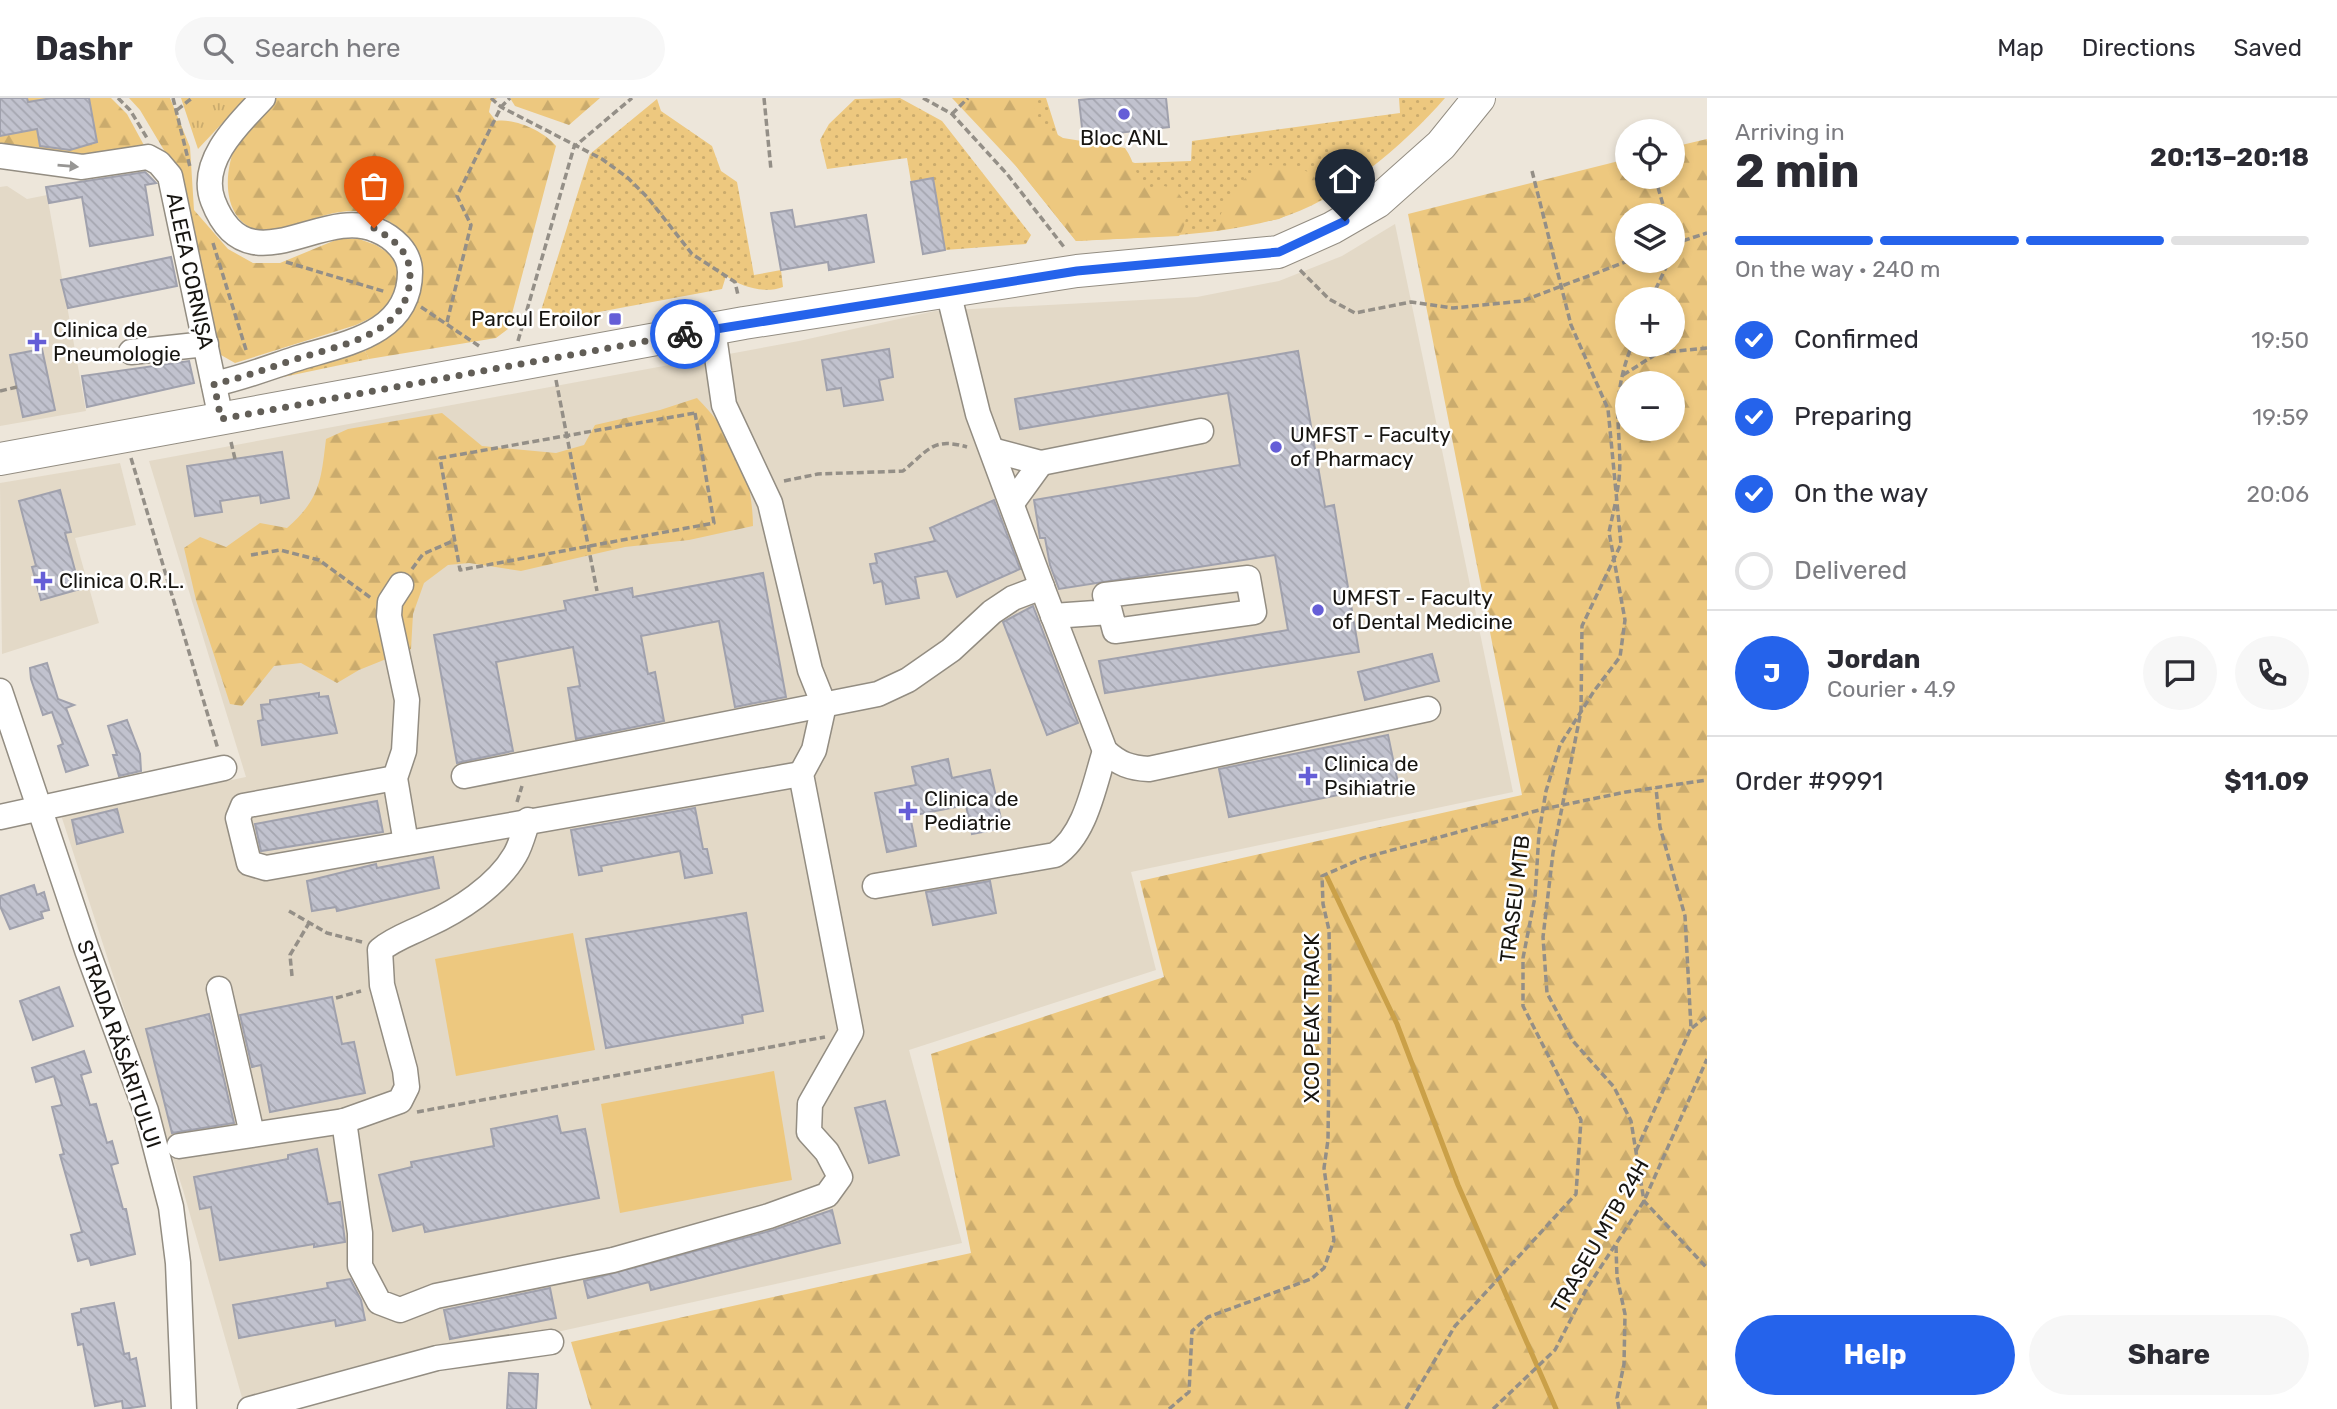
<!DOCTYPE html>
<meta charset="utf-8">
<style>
body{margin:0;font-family:Rubik,sans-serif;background:#f7f7f7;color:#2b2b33;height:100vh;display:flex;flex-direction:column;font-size:26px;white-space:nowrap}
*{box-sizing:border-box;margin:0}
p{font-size:23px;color:#7c7c81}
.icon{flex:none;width:38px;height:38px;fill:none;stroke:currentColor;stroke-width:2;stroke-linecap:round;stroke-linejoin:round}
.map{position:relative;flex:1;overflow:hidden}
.sheet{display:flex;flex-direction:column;background:#fff;width:630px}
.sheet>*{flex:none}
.controls{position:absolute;left:1615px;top:21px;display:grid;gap:14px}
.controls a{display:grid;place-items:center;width:70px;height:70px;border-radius:50%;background:#fff;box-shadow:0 4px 10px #0003;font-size:35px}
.pin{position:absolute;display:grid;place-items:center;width:60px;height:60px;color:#fff;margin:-72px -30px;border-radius:50% 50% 50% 0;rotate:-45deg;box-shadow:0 0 7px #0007}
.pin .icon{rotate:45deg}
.courier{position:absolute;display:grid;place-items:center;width:70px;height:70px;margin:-35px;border:5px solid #2563eb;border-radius:50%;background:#fff;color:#222;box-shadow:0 2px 9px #0007}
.headline em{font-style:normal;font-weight:700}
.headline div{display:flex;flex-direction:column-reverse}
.headline{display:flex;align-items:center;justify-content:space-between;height:119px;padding:0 28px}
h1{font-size:46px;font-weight:700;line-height:52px}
.bar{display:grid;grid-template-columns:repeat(4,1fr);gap:10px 7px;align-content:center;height:84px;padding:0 28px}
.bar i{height:9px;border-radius:5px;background:#e1e1e2}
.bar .selected{background:#2563eb}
.bar p{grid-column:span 4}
.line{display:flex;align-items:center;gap:18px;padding:0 28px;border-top:2px solid #e1e1e2}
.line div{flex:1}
.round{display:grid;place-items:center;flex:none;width:74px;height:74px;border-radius:37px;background:#f7f7f7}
ol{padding:0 28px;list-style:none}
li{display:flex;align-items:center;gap:21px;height:77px}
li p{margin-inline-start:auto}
li .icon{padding:7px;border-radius:50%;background:#2563eb;color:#fff;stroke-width:4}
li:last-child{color:#7c7c81}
li i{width:38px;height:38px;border:4px solid #e1e1e2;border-radius:50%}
.button{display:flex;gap:14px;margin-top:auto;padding:14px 28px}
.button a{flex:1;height:80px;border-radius:42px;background:#2563eb;color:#fff;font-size:28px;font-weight:700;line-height:80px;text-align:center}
.button a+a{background:#f7f7f7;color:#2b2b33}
header{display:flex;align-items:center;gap:42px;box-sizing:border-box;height:98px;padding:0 35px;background:#fff;border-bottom:2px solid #e1e1e2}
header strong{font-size:33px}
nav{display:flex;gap:38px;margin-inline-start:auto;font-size:24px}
.search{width:490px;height:63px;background:#f7f7f7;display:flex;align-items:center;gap:18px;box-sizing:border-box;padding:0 24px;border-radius:38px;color:#7c7c81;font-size:26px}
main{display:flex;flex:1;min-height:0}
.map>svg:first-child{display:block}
.built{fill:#e3d9c7}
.grass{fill:url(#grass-dots)}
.forest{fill:url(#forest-firs);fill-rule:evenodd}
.park{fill:url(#park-tufts)}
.garden{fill:#edc87f}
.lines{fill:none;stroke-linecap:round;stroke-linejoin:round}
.stream{stroke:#caa048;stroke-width:5}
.building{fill:url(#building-back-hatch);stroke:#a0a1ad;stroke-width:2}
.minor-casing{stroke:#938d82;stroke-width:27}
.major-casing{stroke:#938d82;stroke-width:34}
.path{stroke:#948f87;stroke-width:3.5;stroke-dasharray:7 3.5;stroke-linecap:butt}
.minor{stroke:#fff;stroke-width:24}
.major{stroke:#fff;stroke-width:32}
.oneway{fill:#979694}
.done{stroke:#625e57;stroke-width:7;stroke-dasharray:0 12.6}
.route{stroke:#2563eb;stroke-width:9}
.poi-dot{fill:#655ed7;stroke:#fff;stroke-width:2.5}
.labels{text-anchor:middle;stroke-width:5;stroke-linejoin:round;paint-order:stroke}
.poi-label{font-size:21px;fill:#171511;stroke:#fff;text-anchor:start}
.street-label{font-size:21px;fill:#171511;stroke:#fff}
</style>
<header>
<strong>Dashr</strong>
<div class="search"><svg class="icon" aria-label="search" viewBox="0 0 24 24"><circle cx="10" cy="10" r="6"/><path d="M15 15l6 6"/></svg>Search here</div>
<nav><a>Map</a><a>Directions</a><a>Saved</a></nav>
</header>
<main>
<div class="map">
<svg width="1707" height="1311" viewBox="0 0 1707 1311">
<defs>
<pattern id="grass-dots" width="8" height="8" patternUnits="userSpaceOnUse" patternTransform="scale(1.75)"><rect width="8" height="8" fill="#edc87f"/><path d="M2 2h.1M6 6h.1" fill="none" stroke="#caab6d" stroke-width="1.8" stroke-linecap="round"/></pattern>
<pattern id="forest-firs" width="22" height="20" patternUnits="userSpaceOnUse" patternTransform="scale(1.75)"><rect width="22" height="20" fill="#edc87f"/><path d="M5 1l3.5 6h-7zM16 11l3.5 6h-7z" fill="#caab6d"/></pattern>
<pattern id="park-tufts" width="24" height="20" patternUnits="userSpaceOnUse" patternTransform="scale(1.75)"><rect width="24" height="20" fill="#edc87f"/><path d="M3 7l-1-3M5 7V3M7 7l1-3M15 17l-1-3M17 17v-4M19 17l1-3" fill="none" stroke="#caab6d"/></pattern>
<pattern id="building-back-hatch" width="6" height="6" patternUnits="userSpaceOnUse" patternTransform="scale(1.75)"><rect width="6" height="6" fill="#c1c2ce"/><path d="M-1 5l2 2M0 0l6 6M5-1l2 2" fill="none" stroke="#a5a6b0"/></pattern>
</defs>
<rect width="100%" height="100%" fill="#ede6da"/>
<g class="built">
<polygon points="7,88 27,101 47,97 86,313 0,328 0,89"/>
<polygon points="1395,126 1513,694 1131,774 1156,872 909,952 962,1145 243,1303 183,1092 61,717 246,679 149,363 799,243 935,213 1197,199 1279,183 1342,158"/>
<polygon points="120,365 136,427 75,440 99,525 2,556 0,385"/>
</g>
<g class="grass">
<polygon points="900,0 942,23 1031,137 1026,146 945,152 933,80 911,84 907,60 827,71 820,42 829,26 855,1"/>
<path d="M 971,0 L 1046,0 L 1060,44 L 1135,65 L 1191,63 L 1192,43 L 1400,15 L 1399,0 L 1445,0 C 1404,47 1338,104 1277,121 C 1212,139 1143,139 1076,143 L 1016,68 L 961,7 Z"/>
<path d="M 657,1 L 661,13 L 712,48 L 721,73 L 737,84 L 754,177 L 781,172 L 783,189 C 764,196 742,189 726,178 L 722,191 L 545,224 L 539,219 L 590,56 Z"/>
<polygon points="365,253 369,261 264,283"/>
</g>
<g class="forest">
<polygon points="0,0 111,0 127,16 146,51 68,61 0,50"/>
<polygon points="129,0 170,0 190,49 194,112 228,151 253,165 280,165 338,141 359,141 376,147 391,157 400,177 395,195 383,214 356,227 235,265 221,257 180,79 140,12"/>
<path d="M 276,0 L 497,0 L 491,4 L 489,14 L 496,23 C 515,20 544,33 556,48 L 508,231 L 496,240 L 369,261 L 365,253 C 392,233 423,213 420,175 C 419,160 409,139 397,129 C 367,105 336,112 302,125 C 295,128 285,133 277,134 C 223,137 220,81 237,44 C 244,28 264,13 276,0 Z"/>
<polygon points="510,0 600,0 569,27 515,8"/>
<path d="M 952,0 L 1034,0 L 1036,24 L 1063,40 L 1125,50 C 1135,64 1135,79 1147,90 C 1152,89 1160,87 1164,88 C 1189,93 1191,121 1179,138 L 1076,143 L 1016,68 Z"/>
<path d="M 1707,41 L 1707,1311 L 591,1311 L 571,1244 L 971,1155 L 931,956 L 1164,879 L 1140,783 L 1522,697 L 1408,116 L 1627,61 L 1628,79 L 1673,79 L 1673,49 ZM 1628,117 L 1673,117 L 1673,163 L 1628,163 ZM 1673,201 L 1673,247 L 1628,247 L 1628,201 ZM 1673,285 L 1673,331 L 1628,331 L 1628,285 Z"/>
<path d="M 1265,67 C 1301,68 1308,67 1329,97 L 1279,121 L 1216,133 C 1223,102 1237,82 1265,67 Z"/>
<path d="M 697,300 C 735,339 752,373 753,428 L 689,442 L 625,449 L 521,473 L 469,465 L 448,467 L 424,485 L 413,516 L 411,551 L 359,572 L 337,585 L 301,565 L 274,568 L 242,608 L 230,606 L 196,502 L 184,450 L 200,439 L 226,449 L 260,425 L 287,430 C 320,401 321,383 326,341 L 348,331 L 442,315 L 482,348 L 556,355 L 584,347 L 595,327 L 660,312 Z"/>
</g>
<polygon class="park" points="181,0 246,0 198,51"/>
<g class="garden">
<polygon points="573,835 595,952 456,978 435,861"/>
<polygon points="774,973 792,1082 620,1115 601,1006"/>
</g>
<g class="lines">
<polyline class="stream" points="1327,779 1397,926 1458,1087 1556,1311"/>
</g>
<g class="building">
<polygon points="0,0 27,0 28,4 52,0 89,0 97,44 70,52 40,48 37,31 0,38"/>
<polygon points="1099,0 1166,0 1169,29 1083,39 1079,2"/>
<polygon points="145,74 156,85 145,87 153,137 90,148 82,99 49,105 46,89"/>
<polygon points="933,80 945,152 923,156 911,84"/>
<polygon points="792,112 795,129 866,117 874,164 829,172 828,164 781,172 771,115"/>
<polygon points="171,159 177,188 68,210 61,182"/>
<polygon points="42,251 55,312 23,319 10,257"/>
<polygon points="889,251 893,279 879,282 883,302 844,308 841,290 827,292 822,262"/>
<polygon points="1298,253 1325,409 1334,407 1359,554 1105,595 1099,563 1288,532 1275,457 1059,491 1050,467 1045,440 1040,440 1034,402 1240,367 1228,295 1020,331 1015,301"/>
<polygon points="189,263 194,285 87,309 82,278"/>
<polygon points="282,354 289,400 261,405 260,397 220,403 222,414 195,418 187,368"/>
<polygon points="60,392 71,434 65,435 80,491 41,502 32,469 36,468 19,403"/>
<polygon points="994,402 1020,471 957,499 947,473 915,479 919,500 886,506 882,483 874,485 870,466 877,465 875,456 935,443 930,430"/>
<polygon points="763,475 786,599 735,609 719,523 641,538 648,576 655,574 664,623 576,641 568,590 580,588 573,549 496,564 513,653 457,665 434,537 566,512 564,503 632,490 633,499"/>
<polygon points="1033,508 1078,625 1047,637 1003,524"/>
<polygon points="1432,556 1439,583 1365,602 1358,574"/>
<polygon points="47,565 58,601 74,607 66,610 88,667 66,674 58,648 63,646 52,614 43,617 31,581 30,570"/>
<polygon points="319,595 319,599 328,598 337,635 262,647 258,623 263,622 261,607 270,606 270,602"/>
<polygon points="127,622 140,656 141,673 119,678 113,657 117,657 108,628"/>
<polygon points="1388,637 1398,685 1229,719 1219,671"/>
<polygon points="948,661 952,680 990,672 1003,730 972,736 966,707 910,718 916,748 887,754 875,695 916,687 912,669"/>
<polygon points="377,703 383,734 261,753 255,726"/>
<polygon points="695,710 703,751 707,751 712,775 685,780 680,753 601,768 602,773 579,777 571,732"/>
<polygon points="117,711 123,734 77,746 72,722"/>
<polygon points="433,759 439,790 337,813 336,809 312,813 307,783 376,766 377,770"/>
<polygon points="990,783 996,815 933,827 926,794"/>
<polygon points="34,787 37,797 44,794 49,812 41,814 43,820 10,831 0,808 0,798"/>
<polygon points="746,815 763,913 742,917 743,925 606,950 586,841"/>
<polygon points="59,889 73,928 33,942 20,903"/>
<polygon points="332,899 342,946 354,944 365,995 270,1014 261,967 252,969 240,917"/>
<polygon points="209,916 234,1025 172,1035 146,931"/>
<polygon points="84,953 91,974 81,977 90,1007 96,1006 107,1045 112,1043 118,1065 111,1067 123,1111 126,1111 135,1156 91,1167 89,1160 78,1163 71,1137 82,1134 60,1057 64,1056 52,1009 62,1007 54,978 36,984 32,970"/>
<polygon points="885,1003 899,1057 869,1065 855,1010"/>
<polygon points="557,1018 561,1035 585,1031 599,1100 425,1134 423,1126 393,1133 379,1077 412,1069 411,1064 494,1048 491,1031"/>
<polygon points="317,1051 328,1106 340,1104 345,1144 314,1149 314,1146 220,1162 211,1109 200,1111 194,1079 288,1061 288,1057"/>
<polygon points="832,1112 840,1145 651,1192 649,1184 588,1200 584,1183 773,1132"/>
<polygon points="350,1181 361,1202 365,1222 336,1228 335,1222 239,1240 233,1207 328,1190 327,1185"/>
<polygon points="550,1190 556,1220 450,1241 444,1212"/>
<polygon points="114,1205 124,1256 129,1255 130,1262 136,1260 145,1308 123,1311 122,1303 95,1308 83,1246 78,1247 72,1216 81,1214 81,1211"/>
<polygon points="509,1275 538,1276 536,1311 507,1311"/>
</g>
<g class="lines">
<defs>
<g id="minor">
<polyline points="0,58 82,69 148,59 159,65 170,78 221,321"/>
<polyline points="948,193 978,316 1042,489"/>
<polyline points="131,254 206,246"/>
<path d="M 214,286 C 242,280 268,270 295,261 C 343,246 410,237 410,174 C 410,154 393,139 376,132 C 321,107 247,192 213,103 C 198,64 238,26 263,0"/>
<polyline points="992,352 1041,365 1012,405"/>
<polyline points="1041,365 1201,333"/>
<polyline points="401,487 390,504 389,518 407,602 404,653 395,680 406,745"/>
<polyline points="1053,518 1110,514 1115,533 1254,514 1248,480 1105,497 1110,514"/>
<polyline points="0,593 87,852 146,1013 171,1109 178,1165 184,1311"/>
<path d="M 464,678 L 878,596 L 908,582 L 951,552 L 992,514 L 1013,500 L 1042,489 L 1105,653 C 1119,666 1130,670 1149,671 L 1428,611"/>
<polyline points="395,680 243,708 238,720 249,765 266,770 801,676"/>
<polyline points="0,719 224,670"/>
<path d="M 875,788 L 1055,757 C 1086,737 1094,687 1105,653"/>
<polyline points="219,891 252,1036"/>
<polyline points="344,1023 360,1135 360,1168 379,1204 400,1212 436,1198 613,1162 769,1118 827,1097 840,1079 827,1054 809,1034 810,1006 851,934 801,676 814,652 824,607 810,572 770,405 724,307 713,231"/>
<path d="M 179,1048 L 344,1023 L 400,1003 L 407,989 L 405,972 L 382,887 L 380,852 C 395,840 409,836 427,827 C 458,813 497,788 515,757 C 521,747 524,734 528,722"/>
<polyline points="250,1311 437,1260 551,1244"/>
</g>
<polyline id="major" points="0,361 744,225 1077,173 1278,154 1332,130 1377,104 1441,47 1479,0"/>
</defs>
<use href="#minor" class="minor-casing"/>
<use href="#major" class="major-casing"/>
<g class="path">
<polyline points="118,0 130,12 147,40"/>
<polyline points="173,0 190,69"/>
<polyline points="491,0 501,9 602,61 628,80 648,100 692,156 735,184 738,197"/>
<polyline points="764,0 771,72"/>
<polyline points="923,0 952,16 1007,76 1064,149"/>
<polyline points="177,12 192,0"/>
<polyline points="952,16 968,0"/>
<polyline points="1532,73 1571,227 1608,311 1621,446 1582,528 1581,613 1553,755 1543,839 1547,895 1572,942 1614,989 1631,1023 1644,1103 1707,1170"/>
<polyline points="1655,79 1666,117"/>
<polyline points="1673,132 1679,144 1673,156"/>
<polyline points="213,145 247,255"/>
<polyline points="1673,146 1707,135"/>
<polyline points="286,164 386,194"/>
<polyline points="1300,172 1329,201 1355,215 1411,204 1453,210 1522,203 1628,163"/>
<polyline points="1651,201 1669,163"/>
<polyline points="421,209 479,248"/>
<polyline points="447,224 471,127 457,98 501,9 510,0"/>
<polyline points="518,243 574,49 632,0"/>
<polyline points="1623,277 1658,255 1707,250"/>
<polyline points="556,282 597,493"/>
<polyline points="0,293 17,289"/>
<polygon points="695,315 714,425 460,472 440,360"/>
<polyline points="231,344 235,361"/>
<polyline points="131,360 218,651"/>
<path d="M 784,383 L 818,376 L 903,373 C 929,352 932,339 967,349"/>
<path d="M 1617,394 C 1622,370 1619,347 1618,323 C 1617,296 1622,272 1632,247"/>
<polyline points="251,457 280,452 319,462 371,500"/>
<polyline points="412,471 423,456 455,442"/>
<polyline points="517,704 522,688"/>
<polyline points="289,813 327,835 362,844"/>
<polyline points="292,878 290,857 309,825"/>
<polyline points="336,900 361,893"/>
<polyline points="1692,930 1707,918"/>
<polyline points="417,1014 825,939"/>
<polyline points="1636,1053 1691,930 1685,818 1660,729 1656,690"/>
<polyline points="1616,1148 1617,1179 1625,1216 1624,1266 1617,1300 1619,1311"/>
<polyline points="1169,1311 1189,1294 1192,1233 1208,1219 1311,1181 1324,1170 1334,1142 1324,1070 1328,1042 1330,885 1329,832 1323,806 1322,778 1363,760 1543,711 1626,694 1707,682"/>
<polyline points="1406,1311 1455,1228 1576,1096 1581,1022 1523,908 1523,860 1535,799 1539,735 1546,693 1560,647 1594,593 1620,559 1625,522 1609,434 1616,402"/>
<polyline points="1493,1311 1555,1252 1587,1190 1644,1103 1707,961"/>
</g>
<use href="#minor" class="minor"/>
<use href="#major" class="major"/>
</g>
<defs><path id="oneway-solid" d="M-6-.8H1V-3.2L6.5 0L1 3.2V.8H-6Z" transform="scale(1.75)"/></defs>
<use class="oneway" href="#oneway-solid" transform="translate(68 68) rotate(5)"/>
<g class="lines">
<path class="done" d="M 374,130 C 393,141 410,153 410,177 C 410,237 340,247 296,261 C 268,270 243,280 214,286 L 221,321 L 685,236"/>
<polyline class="route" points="685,236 1077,173 1279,154 1345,123"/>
</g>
<g class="poi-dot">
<circle cx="1124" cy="16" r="7"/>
<rect x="608" y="214" width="14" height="14" rx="3.5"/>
<path d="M33.5 233.5h7v7h7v7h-7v7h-7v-7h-7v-7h7z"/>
<circle cx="1276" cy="349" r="7"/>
<path d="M39.5 472.5h7v7h7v7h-7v7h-7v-7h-7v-7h7z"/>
<circle cx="1318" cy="512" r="7"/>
<path d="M1304.5 667.5h7v7h7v7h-7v7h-7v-7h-7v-7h7z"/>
<path d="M904.5 702.5h7v7h7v7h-7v7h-7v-7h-7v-7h7z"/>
</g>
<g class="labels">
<g class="poi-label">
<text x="1124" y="47" text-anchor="middle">Bloc ANL</text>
<text x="601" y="228" text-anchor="end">Parcul Eroilor</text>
<text x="53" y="239">Clinica de<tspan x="53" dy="24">Pneumologie</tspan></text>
<text x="1290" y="344">UMFST - Faculty<tspan x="1290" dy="24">of Pharmacy</tspan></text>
<text x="59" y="490">Clinica O.R.L.</text>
<text x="1332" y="507">UMFST - Faculty<tspan x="1332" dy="24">of Dental Medicine</tspan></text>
<text x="1324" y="673">Clinica de<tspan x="1324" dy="24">Psihiatrie</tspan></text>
<text x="924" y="708">Clinica de<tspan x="924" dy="24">Pediatrie</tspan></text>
</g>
<g class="street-label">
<text transform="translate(190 173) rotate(78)" y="7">ALEEA CORNIȘA</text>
<text transform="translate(1515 801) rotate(-83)" y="7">TRASEU MTB</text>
<text transform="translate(1312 920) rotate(-90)" y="7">XCO PEAK TRACK</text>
<text transform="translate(119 946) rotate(71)" y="7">STRADA RĂSĂRITULUI</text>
<text transform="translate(1600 1138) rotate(-60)" y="7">TRASEU MTB 24H</text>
</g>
</g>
</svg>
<div class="controls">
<a><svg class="icon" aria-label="locate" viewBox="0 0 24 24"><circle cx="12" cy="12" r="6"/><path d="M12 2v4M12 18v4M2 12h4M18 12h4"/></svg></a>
<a><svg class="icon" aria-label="layers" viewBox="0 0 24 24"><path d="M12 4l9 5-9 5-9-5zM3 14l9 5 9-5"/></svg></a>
<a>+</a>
<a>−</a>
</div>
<div class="pin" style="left:374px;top:130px;background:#ea580c"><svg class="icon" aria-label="bag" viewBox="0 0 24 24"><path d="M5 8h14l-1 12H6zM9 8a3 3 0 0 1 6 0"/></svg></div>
<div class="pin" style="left:1345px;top:123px;background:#1f2937"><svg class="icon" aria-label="home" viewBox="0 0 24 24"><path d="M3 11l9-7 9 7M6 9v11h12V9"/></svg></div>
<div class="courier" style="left:685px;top:236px"><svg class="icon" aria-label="bike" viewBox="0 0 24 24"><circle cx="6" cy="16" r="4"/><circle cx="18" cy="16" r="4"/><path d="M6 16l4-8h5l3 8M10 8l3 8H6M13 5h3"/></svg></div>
</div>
<section class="sheet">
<div class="headline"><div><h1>2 min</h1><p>Arriving in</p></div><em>20:13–20:18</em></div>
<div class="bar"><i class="selected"></i><i class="selected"></i><i class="selected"></i><i></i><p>On the way · 240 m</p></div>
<ol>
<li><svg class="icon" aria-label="check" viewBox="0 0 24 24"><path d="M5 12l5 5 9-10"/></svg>Confirmed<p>19:50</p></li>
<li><svg class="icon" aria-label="check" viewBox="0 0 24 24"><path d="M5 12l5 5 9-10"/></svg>Preparing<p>19:59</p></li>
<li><svg class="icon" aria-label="check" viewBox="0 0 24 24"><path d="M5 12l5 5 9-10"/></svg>On the way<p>20:06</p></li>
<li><i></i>Delivered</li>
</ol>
<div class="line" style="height:126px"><b class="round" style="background:#2563eb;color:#fff">J</b><div><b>Jordan</b><p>Courier · 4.9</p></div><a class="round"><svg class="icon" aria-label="chat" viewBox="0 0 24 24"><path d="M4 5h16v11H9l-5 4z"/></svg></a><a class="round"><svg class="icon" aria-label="phone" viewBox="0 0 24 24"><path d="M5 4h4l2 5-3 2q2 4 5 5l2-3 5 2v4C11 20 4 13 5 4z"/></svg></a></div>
<div class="line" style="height:91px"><div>Order #9991</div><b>$11.09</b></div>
<div class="button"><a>Help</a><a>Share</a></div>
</section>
</main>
